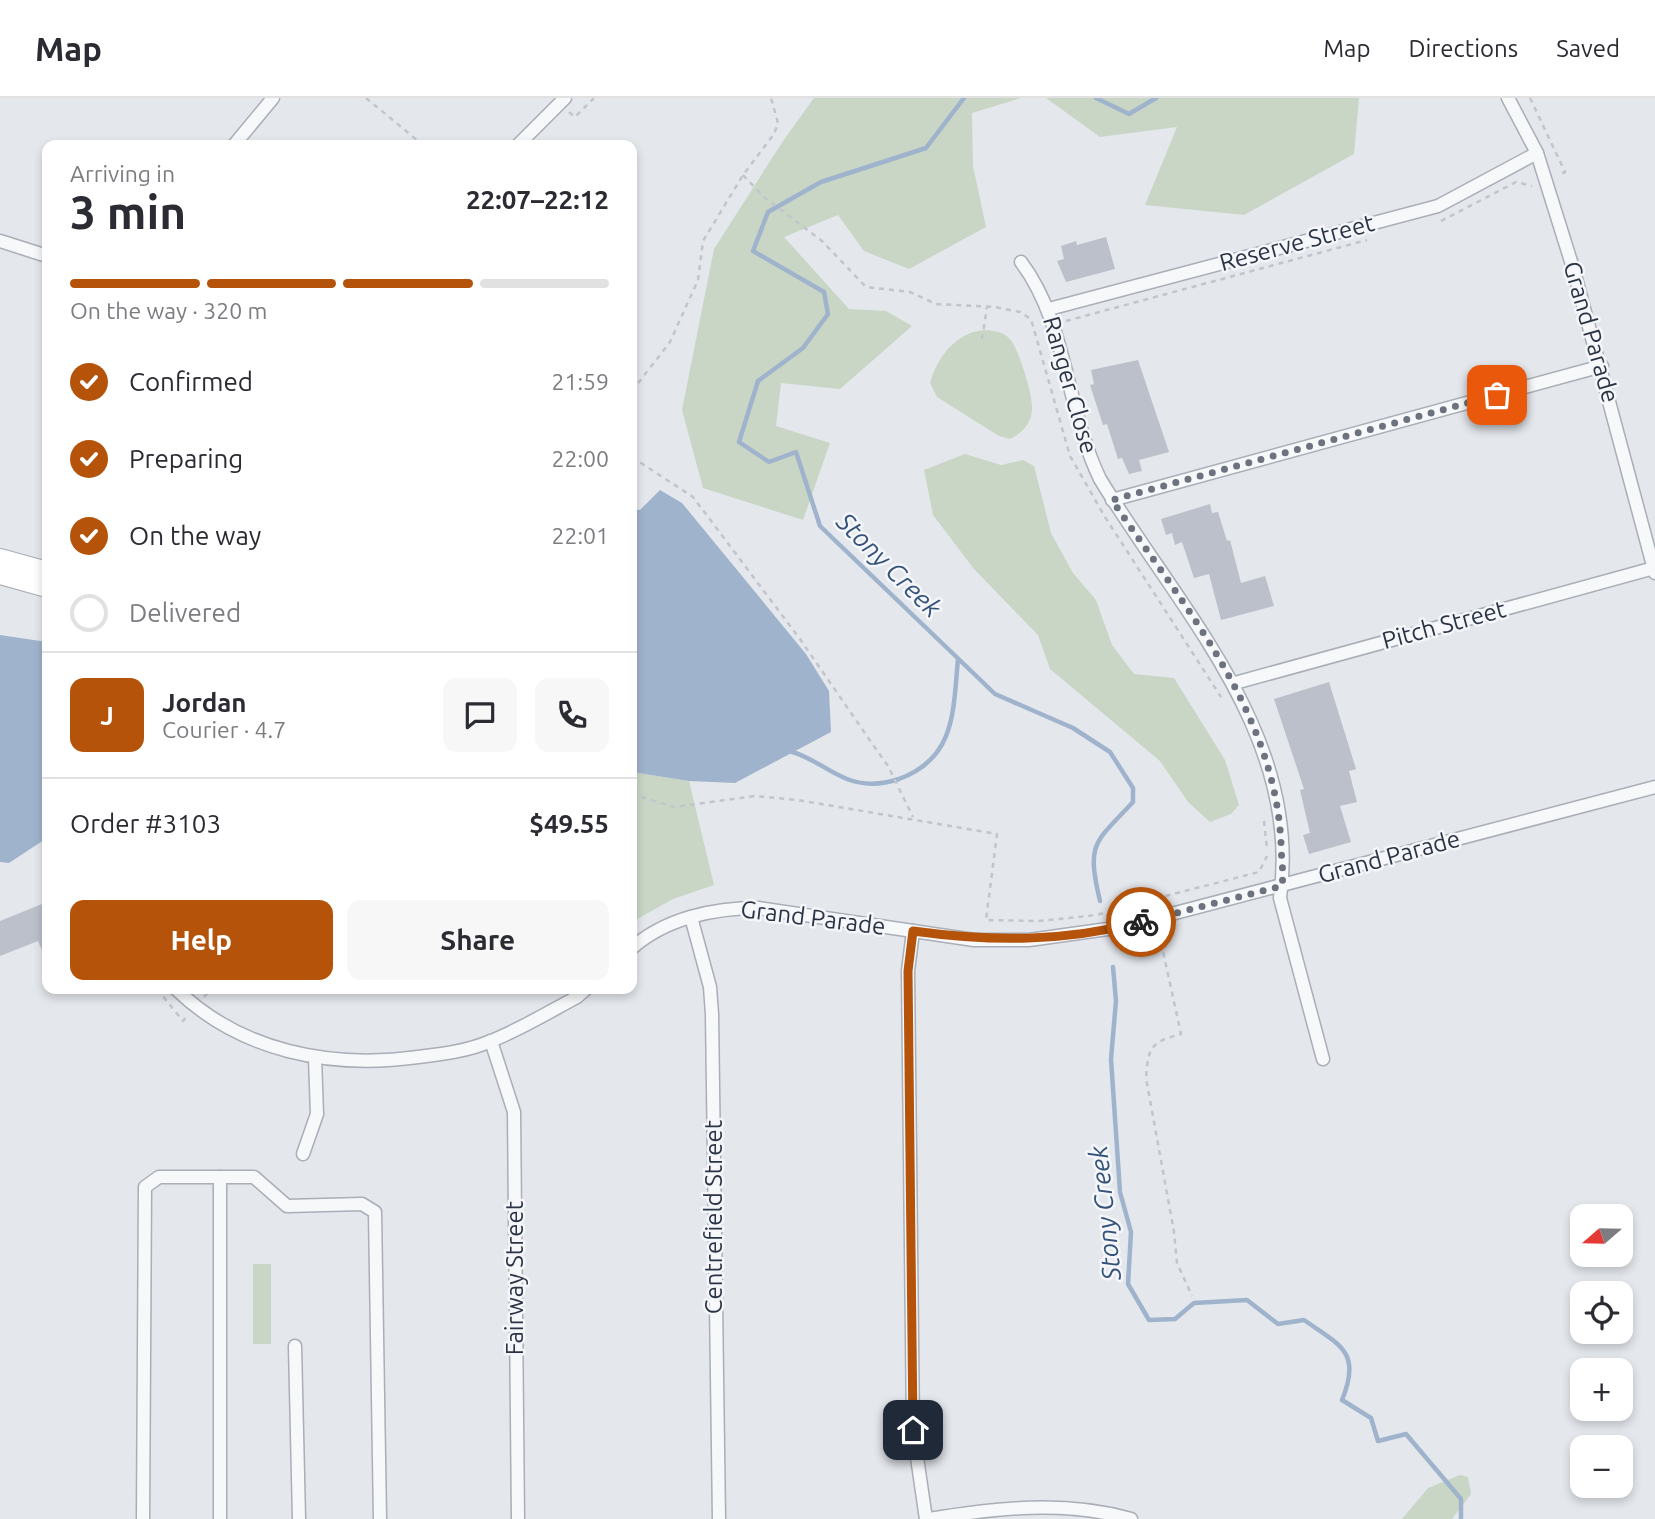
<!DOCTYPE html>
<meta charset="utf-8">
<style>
body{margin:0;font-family:Ubuntu,sans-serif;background:#f7f7f7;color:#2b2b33;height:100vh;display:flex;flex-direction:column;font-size:26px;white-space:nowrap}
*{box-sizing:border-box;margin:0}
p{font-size:23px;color:#7c7c81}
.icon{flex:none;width:38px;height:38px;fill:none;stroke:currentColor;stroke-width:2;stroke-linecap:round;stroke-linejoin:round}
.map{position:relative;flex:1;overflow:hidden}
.panel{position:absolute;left:42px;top:42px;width:595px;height:854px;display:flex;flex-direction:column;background:#fff;border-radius:14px;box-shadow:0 4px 10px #0003}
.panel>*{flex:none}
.needle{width:46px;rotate:250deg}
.controls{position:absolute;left:1570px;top:1106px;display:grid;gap:14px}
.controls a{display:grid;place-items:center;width:63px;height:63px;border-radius:14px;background:#fff;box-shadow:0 4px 10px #0003;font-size:35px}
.pin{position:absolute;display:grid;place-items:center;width:60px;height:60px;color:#fff;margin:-30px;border-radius:14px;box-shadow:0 4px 10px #0006}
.courier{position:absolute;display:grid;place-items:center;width:70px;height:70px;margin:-35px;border:5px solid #b45309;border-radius:50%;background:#fff;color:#222;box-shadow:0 2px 9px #0007}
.summary em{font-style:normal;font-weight:700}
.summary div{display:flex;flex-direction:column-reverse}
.summary{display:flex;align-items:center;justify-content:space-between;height:119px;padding:0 28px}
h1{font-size:46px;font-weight:700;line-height:52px}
.bar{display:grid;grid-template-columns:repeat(4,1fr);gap:10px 7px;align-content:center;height:84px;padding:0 28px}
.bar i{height:9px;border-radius:5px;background:#e1e1e2}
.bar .active{background:#b45309}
.bar p{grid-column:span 4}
.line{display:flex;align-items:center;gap:18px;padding:0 28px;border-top:2px solid #e1e1e2}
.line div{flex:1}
.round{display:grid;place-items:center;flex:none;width:74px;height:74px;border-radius:14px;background:#f7f7f7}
ol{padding:0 28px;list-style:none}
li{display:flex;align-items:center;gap:21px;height:77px}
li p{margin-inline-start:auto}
li .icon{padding:7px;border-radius:50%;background:#b45309;color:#fff;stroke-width:4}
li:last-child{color:#7c7c81}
li i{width:38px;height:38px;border:4px solid #e1e1e2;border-radius:50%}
.primary-button{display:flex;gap:14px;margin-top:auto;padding:14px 28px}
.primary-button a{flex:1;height:80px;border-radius:14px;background:#b45309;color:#fff;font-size:28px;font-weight:700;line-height:80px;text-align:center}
.primary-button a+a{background:#f7f7f7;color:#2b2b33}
header{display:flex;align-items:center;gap:42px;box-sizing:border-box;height:98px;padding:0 35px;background:#fff;border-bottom:2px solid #e1e1e2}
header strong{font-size:33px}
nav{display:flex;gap:38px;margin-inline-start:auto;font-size:24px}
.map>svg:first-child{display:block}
.green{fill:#c9d6c5}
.water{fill:#9fb4cc}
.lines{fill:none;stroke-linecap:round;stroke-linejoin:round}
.stream{stroke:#9fb4cc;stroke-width:4.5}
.building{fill:#bbc0ca}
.street-casing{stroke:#a9aeb7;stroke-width:15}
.secondary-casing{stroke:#a9aeb7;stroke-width:20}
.path{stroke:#c2c5cb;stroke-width:2.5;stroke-dasharray:5 5;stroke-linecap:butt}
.street{stroke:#f7f8fa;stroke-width:12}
.secondary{stroke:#fff;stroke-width:18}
.done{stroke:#6c737f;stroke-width:7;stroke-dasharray:0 12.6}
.route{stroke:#b45309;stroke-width:9}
.labels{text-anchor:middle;stroke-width:5;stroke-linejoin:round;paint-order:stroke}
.street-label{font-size:24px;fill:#2b3445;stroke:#f4f6f9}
.water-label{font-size:26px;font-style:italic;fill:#34527a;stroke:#f4f6f9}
</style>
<header>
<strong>Map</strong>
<nav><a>Map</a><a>Directions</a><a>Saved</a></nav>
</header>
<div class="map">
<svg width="1655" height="1421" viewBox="0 0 1655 1421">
<rect width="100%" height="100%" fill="#e4e7ec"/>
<g class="green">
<polygon points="814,0 1021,0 972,15 973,68 986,129 909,171 864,153 838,117 784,139 849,211 886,213 912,228 840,291 781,285 776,328 830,345 803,422 703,390 682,312 714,151 783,43"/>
<polygon points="1046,0 1359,0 1354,56 1244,117 1145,107 1177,29 1100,39"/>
<path d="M 984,232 C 994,233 1002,233 1009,240 C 1018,248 1034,300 1032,312 C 1031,326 1022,335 1010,341 L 999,338 L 937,299 L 930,285 C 937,259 957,234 984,232 Z"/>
<polygon points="965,356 1001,367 1023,362 1034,368 1051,435 1073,475 1096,502 1112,547 1134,576 1174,580 1225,662 1239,707 1231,716 1210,724 1188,704 1160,663 1050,571 1038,537 974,471 933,417 924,372"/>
<polygon points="632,674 689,683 714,787 673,801 632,824"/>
<rect x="253" y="1166" width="18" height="80"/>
<polygon points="1460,1377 1468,1379 1471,1396 1452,1421 1402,1421 1428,1390"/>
</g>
<g class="water">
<polygon points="660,392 682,405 806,556 829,593 831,634 735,685 689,683 632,674 632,411 640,412"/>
<polygon points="0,537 47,544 47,740 9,765 0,764"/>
</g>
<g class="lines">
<g class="stream">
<path d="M 964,0 L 926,50 L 821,84 L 768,114 L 753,153 L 824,194 L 828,216 L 803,250 L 758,283 L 739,344 L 769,364 L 796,354 L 820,428 L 995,596 L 1073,630 L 1110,654 L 1133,690 L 1133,704 C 1095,745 1086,744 1100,803"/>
<polyline points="1096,0 1129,16 1156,0"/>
<path d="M 789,653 C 810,658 827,673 847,681 C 865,688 881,687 899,681 C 956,660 953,613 958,561"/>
<path d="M 1113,869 L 1116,903 L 1111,961 L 1120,1094 L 1131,1134 L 1128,1186 L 1149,1222 L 1175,1221 L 1194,1205 L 1247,1202 L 1278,1226 L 1304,1222 C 1340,1247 1362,1254 1342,1302 L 1371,1320 L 1378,1343 L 1406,1336 L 1461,1401 L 1461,1421"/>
</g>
</g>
<g class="building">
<polygon points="1106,139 1115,171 1066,184 1057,163 1064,161 1061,148 1076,143 1077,147"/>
<polygon points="1138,262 1169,354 1139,362 1142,373 1129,376 1122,360 1118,361 1107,326 1103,327 1090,287 1094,286 1091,272"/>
<polygon points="1210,406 1212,415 1218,414 1227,443 1230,442 1241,485 1265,478 1274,508 1221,522 1209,476 1194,480 1182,444 1175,447 1172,435 1166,437 1161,421"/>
<polygon points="1329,584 1356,671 1349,673 1357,704 1340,708 1351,744 1309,756 1303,737 1310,735 1300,692 1304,691 1274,601"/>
<polygon points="47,804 47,864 38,843 0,858 0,823"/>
</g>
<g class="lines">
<defs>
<g id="street">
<polyline points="1508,0 1537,55 1574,173 1655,475"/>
<polyline points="234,47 273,0"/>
<polyline points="518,47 565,0"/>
<polyline points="0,143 47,158"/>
<path d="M 1021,164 C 1067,225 1066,311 1100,381 C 1178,510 1303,637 1280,800 L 1323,961"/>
<polyline points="1049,211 1438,108 1537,55"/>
<polyline points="1112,402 1602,268"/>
<polyline points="1235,585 1654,470"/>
<polyline points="691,819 710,889 712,916 719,1421"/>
<polyline points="913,833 908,873 913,1332 926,1421"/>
<path d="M 632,850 C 666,820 714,810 758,810 L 974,842 L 1029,842 L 1122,829 L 1655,689"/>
<path d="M 176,891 C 241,954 331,971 418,959 C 443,956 468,953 491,943 C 521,931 549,914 577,899 L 586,891"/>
<polyline points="491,943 514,1014 518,1421"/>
<polyline points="303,1056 317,1016 315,960"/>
<polyline points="220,1079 220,1421"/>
<polyline points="295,1248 299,1421"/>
<polyline points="143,1421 145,1089 159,1079 254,1079 287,1108 362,1106 375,1114 380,1421"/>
<path d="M 929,1421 C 996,1410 1064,1402 1131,1421"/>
</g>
<g id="secondary">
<polyline points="0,460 47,473"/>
<polyline points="0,477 47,490"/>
</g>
</defs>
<use href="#street" class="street-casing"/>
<use href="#secondary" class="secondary-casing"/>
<g class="path">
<polyline points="366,0 423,47"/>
<polyline points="1530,0 1565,74 1558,77"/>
<polyline points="569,14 575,19 594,0"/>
<polyline points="743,77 764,99 822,143 866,189 910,194 936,206 995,209 1020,214 1031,221 1070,358 1105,419 1221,599"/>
<polyline points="1441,123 1516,84 1532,88"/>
<polyline points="1066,223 1367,142"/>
<polyline points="982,241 987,209"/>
<polyline points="632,293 670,244 698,182 703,143 743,77 774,36 778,25 771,0"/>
<polyline points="632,359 693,399 800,541 869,641 888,668 913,719"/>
<polyline points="632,696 674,709 755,698 798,702 997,736 986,822 1039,823 1088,818 1124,812 1150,802 1259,774 1267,758"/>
<polyline points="1264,723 1267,751"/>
<path d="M 1159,835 L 1181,936 C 1151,944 1148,949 1146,980 L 1174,1134 L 1177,1165 L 1192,1198"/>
<polyline points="157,891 183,923 188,917"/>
<polyline points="204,899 211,891"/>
</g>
<use href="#street" class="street"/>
<use href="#secondary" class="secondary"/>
</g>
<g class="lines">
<path class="done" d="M 1141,824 L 1282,788 C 1284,773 1281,760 1281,745 C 1275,614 1183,507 1112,402 L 1497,297"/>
<path class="route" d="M 913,1332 L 908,873 L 913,833 C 993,844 1063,844 1141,824"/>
</g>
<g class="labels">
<g class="street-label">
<text transform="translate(1297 145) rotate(-15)" y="8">Reserve Street</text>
<text transform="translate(1591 234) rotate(74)" y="8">Grand Parade</text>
<text transform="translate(1070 287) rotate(74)" y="8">Ranger Close</text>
<text transform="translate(1444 527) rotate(-15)" y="8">Pitch Street</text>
<text transform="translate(1389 759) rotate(-15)" y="8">Grand Parade</text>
<text transform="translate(813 820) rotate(7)" y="8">Grand Parade</text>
<text transform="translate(714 1119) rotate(-90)" y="8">Centrefield Street</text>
<text transform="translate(515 1180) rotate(-90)" y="8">Fairway Street</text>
</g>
<g class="water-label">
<text transform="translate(889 467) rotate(45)" y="9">Stony Creek</text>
<text transform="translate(1105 1115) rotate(-96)" y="9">Stony Creek</text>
</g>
</g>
</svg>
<div class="controls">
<a><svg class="needle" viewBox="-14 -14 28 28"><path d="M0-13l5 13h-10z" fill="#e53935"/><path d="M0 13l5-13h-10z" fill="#7c7c81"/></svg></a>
<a><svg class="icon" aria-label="locate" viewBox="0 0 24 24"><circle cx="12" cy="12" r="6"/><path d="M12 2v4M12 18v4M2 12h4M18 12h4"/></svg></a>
<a>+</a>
<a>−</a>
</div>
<div class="pin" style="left:1497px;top:297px;background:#ea580c"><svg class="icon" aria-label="bag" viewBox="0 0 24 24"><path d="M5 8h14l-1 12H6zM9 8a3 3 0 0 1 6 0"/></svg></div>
<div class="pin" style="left:913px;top:1332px;background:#1f2937"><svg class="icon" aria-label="home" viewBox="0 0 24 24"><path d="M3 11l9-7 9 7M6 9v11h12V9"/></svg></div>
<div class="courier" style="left:1141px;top:824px"><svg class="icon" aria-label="bike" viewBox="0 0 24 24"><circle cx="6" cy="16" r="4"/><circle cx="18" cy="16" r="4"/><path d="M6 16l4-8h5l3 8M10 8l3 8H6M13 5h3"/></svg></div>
<section class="panel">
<div class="summary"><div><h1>3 min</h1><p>Arriving in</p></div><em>22:07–22:12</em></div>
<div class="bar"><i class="active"></i><i class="active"></i><i class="active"></i><i></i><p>On the way · 320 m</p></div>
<ol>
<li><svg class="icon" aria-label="check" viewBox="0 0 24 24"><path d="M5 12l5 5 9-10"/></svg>Confirmed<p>21:59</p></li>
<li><svg class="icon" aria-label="check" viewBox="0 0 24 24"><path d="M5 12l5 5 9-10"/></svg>Preparing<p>22:00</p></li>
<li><svg class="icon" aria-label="check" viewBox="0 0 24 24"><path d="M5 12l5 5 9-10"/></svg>On the way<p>22:01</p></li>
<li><i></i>Delivered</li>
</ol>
<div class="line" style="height:126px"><b class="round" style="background:#b45309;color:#fff">J</b><div><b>Jordan</b><p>Courier · 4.7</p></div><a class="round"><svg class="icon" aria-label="chat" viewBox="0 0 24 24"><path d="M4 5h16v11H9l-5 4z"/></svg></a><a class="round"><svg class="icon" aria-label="phone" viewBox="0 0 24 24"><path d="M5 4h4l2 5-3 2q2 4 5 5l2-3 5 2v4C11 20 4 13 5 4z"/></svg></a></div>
<div class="line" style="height:91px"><div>Order #3103</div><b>$49.55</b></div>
<div class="primary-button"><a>Help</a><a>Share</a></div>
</section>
</div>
